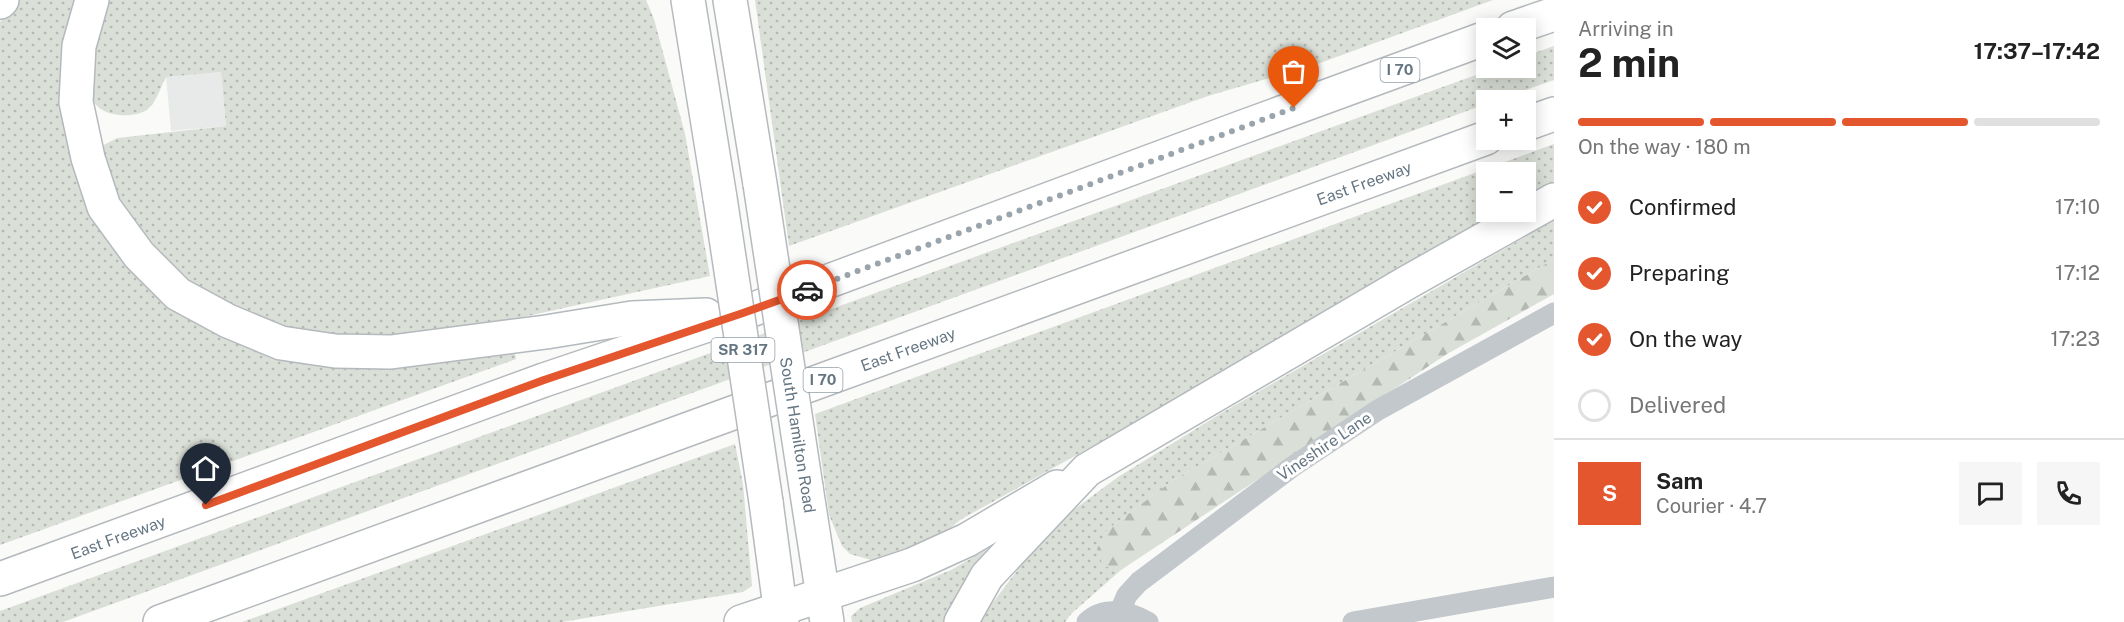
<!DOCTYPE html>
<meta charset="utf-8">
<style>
body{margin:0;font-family:"Public Sans",sans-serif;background:#f6f6f6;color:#222;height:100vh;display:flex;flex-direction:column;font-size:22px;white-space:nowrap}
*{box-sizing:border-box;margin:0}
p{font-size:20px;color:#767676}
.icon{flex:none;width:33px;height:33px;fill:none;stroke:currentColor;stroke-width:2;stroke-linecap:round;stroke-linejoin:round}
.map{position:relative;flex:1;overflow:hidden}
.side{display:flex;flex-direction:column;background:#fff;width:570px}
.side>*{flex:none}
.tools{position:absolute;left:1476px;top:18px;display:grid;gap:12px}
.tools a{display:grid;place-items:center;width:60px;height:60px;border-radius:0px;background:#fff;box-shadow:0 3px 15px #0003;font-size:30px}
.pin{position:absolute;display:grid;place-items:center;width:51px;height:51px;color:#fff;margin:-62px -26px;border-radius:50% 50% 50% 0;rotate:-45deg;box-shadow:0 0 6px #0007}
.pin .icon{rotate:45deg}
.courier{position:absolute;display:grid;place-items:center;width:60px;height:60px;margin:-30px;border:4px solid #e4572e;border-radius:50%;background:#fff;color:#222;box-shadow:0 2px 8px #0007}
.summary em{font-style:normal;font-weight:700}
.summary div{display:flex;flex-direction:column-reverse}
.summary{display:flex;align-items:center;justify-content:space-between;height:102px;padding:0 24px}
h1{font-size:39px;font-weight:700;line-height:45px}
.bar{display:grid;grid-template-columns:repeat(4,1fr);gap:9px 6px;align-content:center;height:72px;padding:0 24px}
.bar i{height:8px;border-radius:4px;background:#e0e0e0}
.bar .on{background:#e4572e}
.bar p{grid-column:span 4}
.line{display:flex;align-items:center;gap:15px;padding:0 24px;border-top:2px solid #e0e0e0}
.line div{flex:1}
.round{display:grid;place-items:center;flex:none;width:63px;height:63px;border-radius:0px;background:#f6f6f6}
ol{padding:0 24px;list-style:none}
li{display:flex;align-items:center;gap:18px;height:66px}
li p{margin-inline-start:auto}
li .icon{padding:6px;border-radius:50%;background:#e4572e;color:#fff;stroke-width:4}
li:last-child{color:#767676}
li i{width:33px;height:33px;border:3px solid #e0e0e0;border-radius:50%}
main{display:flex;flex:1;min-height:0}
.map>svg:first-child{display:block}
.built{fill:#e8e9e9}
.grass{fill:url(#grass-dots)}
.forest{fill:url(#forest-firs)}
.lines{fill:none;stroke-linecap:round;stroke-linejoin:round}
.primary-casing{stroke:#b5babe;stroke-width:36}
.highway-casing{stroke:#b4b9bd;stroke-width:36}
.street{stroke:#c3c8cc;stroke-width:21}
.primary{stroke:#fff;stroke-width:33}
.highway{stroke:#fff;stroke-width:33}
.primary-bridge-casing{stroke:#b5babe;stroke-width:36;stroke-linecap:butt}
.primary-bridge{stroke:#fff;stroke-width:33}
.done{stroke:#99a4ac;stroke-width:6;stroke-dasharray:0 10.8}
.route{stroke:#e4572e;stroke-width:8}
.labels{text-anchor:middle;stroke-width:6;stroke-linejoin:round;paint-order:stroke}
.shield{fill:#fff;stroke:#939fa8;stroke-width:1.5}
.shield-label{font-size:15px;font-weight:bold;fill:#657683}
.street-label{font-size:16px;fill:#657683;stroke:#fff}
</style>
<main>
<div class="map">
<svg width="1554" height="622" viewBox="0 0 1554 622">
<defs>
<pattern id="grass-dots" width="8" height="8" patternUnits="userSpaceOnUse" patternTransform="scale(1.5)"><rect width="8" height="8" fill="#dadfd7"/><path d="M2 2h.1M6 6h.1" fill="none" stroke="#b4b9b4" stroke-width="1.8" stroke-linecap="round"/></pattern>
<pattern id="forest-firs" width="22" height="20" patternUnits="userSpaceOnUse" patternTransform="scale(1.5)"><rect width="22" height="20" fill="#dadfd7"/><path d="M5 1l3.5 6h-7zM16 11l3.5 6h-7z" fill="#b4b9b4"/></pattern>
</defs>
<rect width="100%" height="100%" fill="#fafaf8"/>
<polygon class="built" points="221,72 226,126 171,131 166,77"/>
<g class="grass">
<polygon points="16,0 80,0 73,151 224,335 514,348 516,359 0,545 0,22"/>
<path d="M 110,0 L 646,0 L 654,19 L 685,134 L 710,276 L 505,321 L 409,336 L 355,339 L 279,327 L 243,313 L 179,276 L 150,246 L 124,211 L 111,183 L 100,147 L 117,138 L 226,126 L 221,72 L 166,77 C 161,86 156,103 148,109 C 134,120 95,117 92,96 C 91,90 93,83 93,77 C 96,51 99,24 110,0 Z"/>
<polygon points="755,0 1493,0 1320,63 1208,96 789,246"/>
<polygon points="1554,46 1554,80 1497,100 1486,100 1486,104 63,622 0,622 0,611 1495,68 1526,68 1526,56"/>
<polygon points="1554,144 1554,189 1526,204 1526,172 1486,172 1486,212 1512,212 960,520 936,540 889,559 871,560 850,554 842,546 829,515 815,414"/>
<polygon points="1554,220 1554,259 1172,481 1107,530 1098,549 1103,565 1121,570 1071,614 1065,622 981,622 988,609 1039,542 1072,511 1118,477 1220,414"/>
<polygon points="735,444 743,484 752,586 743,592 562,622 242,622"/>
<polygon points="989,548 992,554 954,603 944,622 852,622 851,616 860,608 951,570"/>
</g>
<polygon class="forest" points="1554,259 1554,294 1447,354 1121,570 1103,566 1097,549 1107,530 1172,481"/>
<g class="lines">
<defs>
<g id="primary">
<polyline points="688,0 720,198"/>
<polyline points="730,0 760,184"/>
<polyline points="806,487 827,622"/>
<polyline points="766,502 782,622"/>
</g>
<g id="highway">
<polyline points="92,0 79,46 76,102 88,158 104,207 139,255 178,294 228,321 281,343 335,351 391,352 546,332 632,318 706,315"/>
<polyline points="0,2 2,0"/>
<polyline points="1513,28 1554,14"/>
<polyline points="1526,124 1554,114"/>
<polyline points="0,579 544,380 743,313 1240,128 1486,38"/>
<polyline points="160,622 1486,138"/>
<polyline points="741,622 912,565 967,540 1057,487"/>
<polyline points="961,622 987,576 1087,470 1408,282 1554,200"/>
</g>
</defs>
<use href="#primary" class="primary-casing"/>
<use href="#highway" class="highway-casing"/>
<g class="street">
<polyline points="1120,611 1127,595 1139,582 1292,467 1378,410 1554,313"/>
<path d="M 1087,622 C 1104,606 1129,611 1148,622"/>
<polyline points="1353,622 1554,587"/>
</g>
<use href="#primary" class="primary"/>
<use href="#highway" class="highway"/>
<defs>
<g id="primary-bridge">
<polyline points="760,184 806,487"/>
<polyline points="720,198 766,502"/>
</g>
</defs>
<use href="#primary-bridge" class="primary-bridge-casing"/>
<use href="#primary-bridge" class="primary-bridge"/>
</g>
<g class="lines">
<polyline class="done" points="807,290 1294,108"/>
<polyline class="route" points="206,505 544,380 743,313 807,290"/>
</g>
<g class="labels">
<g class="shield">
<rect x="1380.5" y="58" width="39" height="24" rx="4.5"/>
<rect x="711.5" y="338" width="63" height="24" rx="4.5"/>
<rect x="803.5" y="368" width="39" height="24" rx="4.5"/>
</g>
<g class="shield-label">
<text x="1400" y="75">I 70</text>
<text x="743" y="355">SR 317</text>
<text x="823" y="385">I 70</text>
</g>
<g class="street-label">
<text transform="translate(1364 183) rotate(-20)" y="6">East Freeway</text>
<text transform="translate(908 349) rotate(-20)" y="6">East Freeway</text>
<text transform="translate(798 435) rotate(81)" y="6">South Hamilton Road</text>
<text transform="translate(1324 446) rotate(-34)" y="6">Vineshire Lane</text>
<text transform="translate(118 537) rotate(-20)" y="6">East Freeway</text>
</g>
</g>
</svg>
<div class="tools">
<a><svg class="icon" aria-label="layers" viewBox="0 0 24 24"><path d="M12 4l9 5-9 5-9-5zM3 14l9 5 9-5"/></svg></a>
<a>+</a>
<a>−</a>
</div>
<div class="pin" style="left:1294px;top:108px;background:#ea580c"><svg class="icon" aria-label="bag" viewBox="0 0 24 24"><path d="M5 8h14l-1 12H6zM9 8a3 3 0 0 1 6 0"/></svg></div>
<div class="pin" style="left:206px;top:505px;background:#1f2937"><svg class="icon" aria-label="home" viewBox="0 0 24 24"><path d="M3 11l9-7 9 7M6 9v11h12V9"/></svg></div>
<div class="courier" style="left:807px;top:290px"><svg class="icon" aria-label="car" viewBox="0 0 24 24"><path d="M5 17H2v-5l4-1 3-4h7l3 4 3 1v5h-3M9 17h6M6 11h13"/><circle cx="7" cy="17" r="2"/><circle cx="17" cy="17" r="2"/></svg></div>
</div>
<section class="side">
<div class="summary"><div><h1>2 min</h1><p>Arriving in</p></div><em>17:37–17:42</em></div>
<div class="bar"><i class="on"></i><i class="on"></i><i class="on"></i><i></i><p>On the way · 180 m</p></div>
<ol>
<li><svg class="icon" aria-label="check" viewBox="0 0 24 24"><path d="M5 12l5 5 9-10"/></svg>Confirmed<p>17:10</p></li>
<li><svg class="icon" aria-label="check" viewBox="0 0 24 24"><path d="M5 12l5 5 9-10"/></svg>Preparing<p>17:12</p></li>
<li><svg class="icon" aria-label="check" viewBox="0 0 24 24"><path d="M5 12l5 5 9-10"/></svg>On the way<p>17:23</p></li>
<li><i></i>Delivered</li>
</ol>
<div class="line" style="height:108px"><b class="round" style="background:#e4572e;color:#fff">S</b><div><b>Sam</b><p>Courier · 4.7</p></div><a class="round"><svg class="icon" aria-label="chat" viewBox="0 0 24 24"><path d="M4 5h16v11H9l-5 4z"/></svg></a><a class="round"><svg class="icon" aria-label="phone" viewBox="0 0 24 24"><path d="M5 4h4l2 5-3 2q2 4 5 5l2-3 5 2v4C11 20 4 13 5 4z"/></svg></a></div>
</section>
</main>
